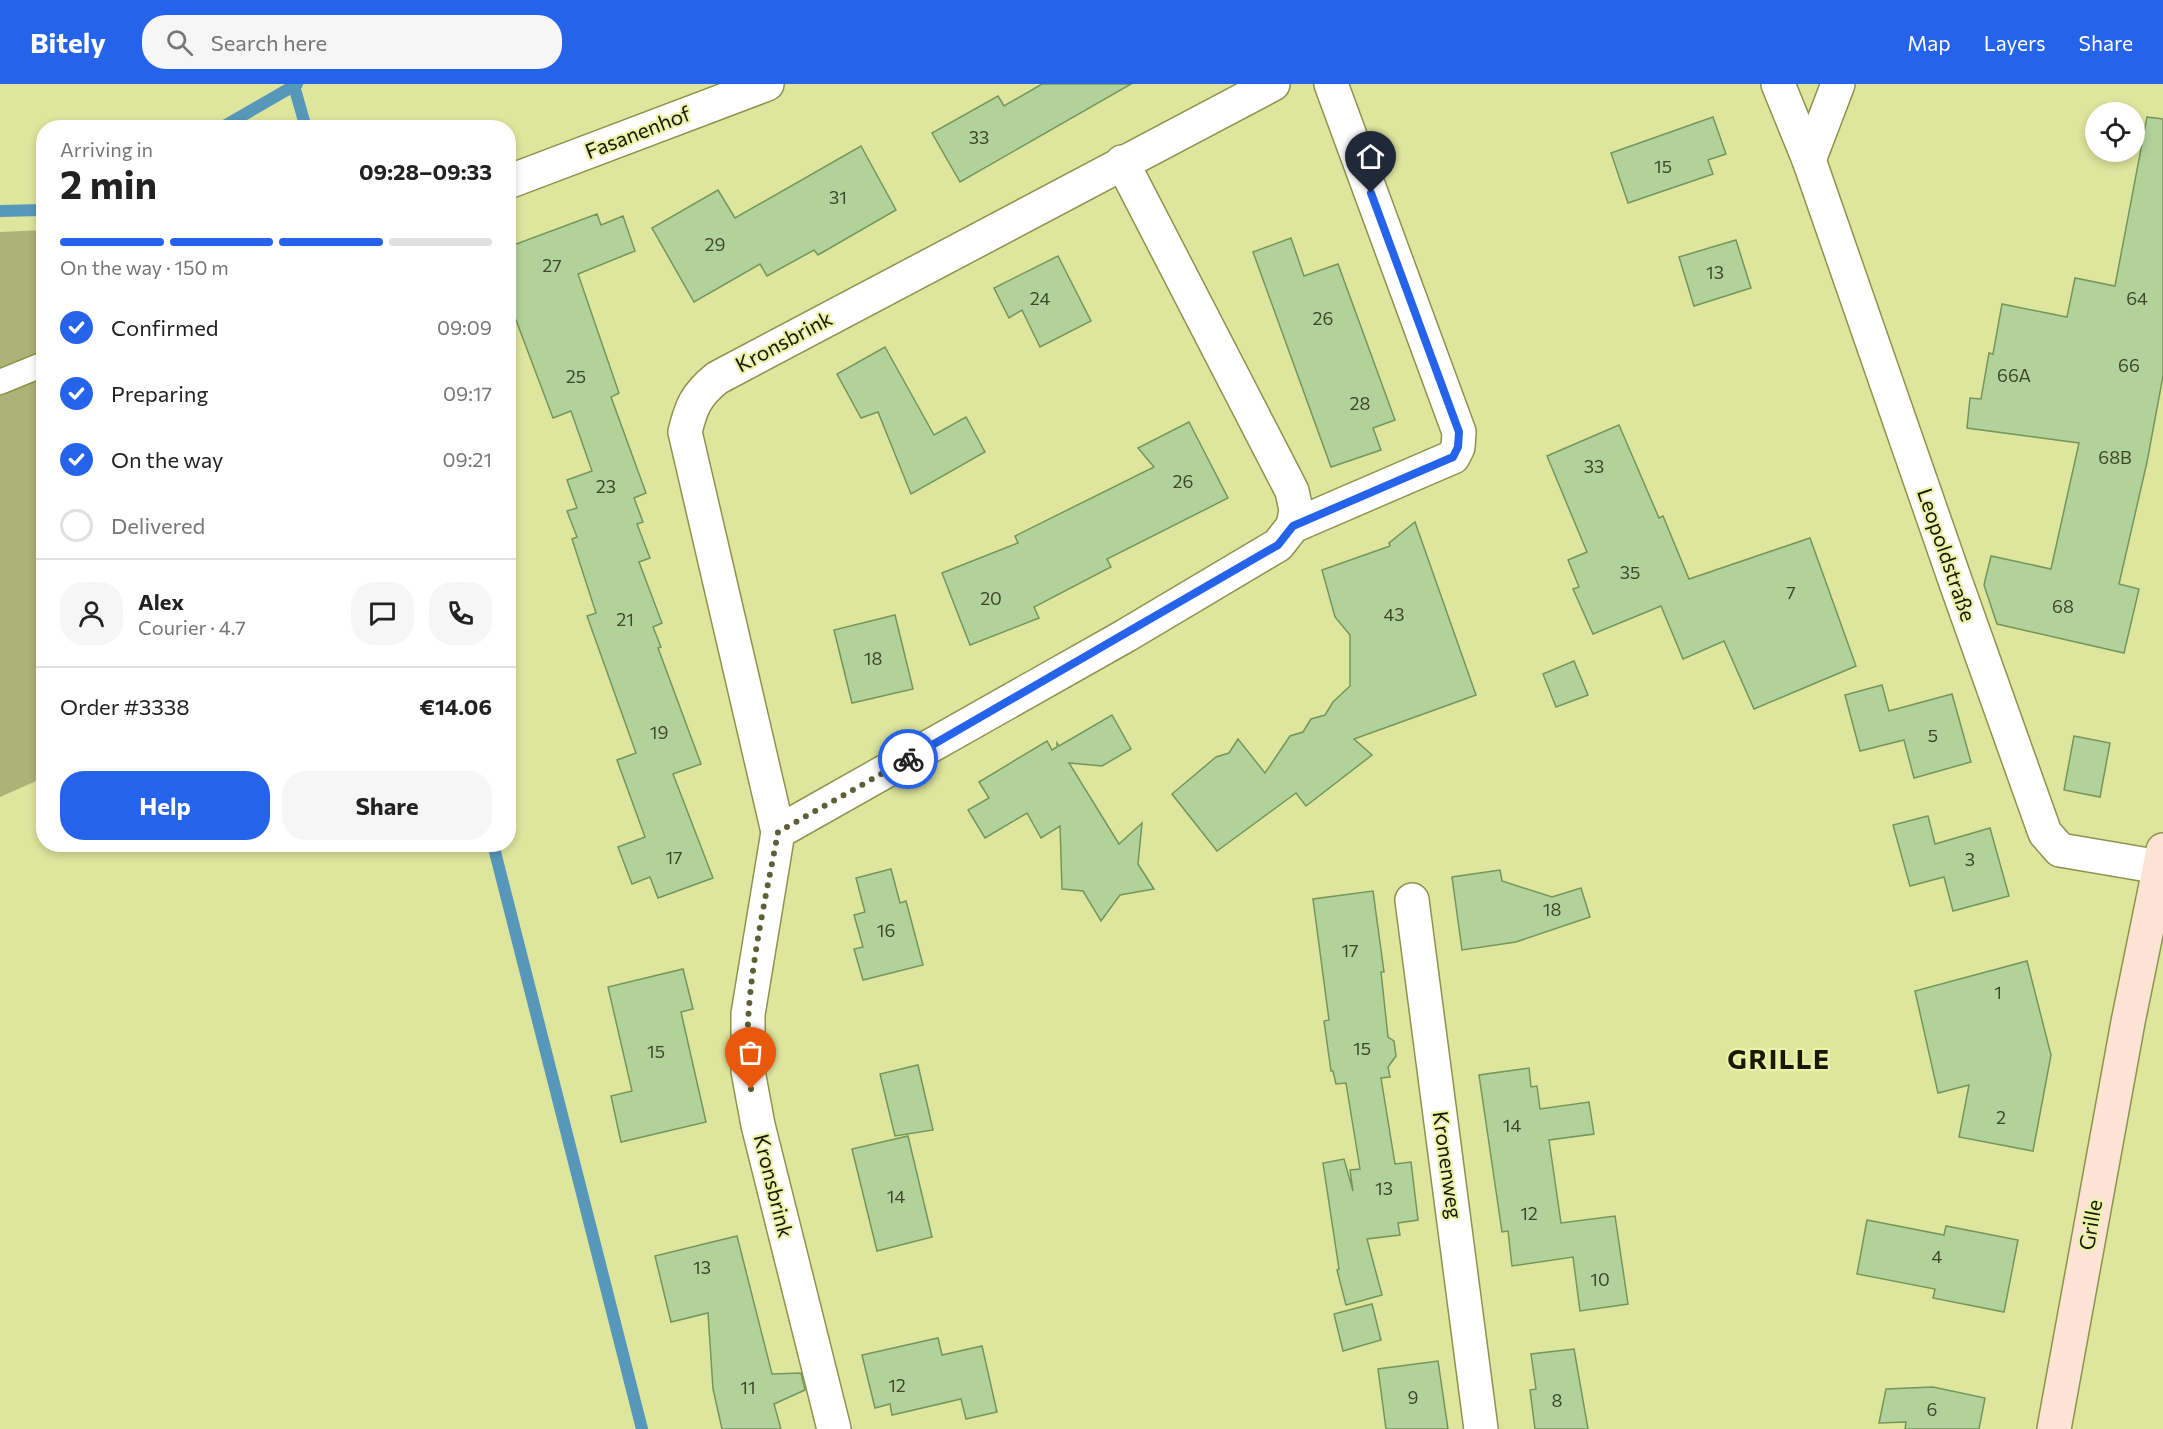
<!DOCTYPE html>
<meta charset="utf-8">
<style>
body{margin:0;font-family:Commissioner,sans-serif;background:#f6f6f6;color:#222;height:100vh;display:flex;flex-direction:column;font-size:22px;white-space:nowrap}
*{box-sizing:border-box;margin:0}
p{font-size:20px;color:#767676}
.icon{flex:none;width:33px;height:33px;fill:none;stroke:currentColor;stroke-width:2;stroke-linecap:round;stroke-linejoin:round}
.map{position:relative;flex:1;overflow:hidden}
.side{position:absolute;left:36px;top:36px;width:480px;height:732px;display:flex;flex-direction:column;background:#fff;border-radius:24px;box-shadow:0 3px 9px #0003}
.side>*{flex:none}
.buttons{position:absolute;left:2085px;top:18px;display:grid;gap:12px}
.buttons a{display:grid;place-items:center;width:60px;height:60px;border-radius:50%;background:#fff;box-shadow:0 3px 9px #0003;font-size:30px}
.pin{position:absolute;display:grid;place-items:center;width:51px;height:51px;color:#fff;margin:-62px -26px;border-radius:50% 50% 50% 0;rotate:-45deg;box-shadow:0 0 6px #0007}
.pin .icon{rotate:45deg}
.courier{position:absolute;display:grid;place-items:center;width:60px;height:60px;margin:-30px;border:4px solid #2563eb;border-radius:50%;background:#fff;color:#222;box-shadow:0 2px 8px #0007}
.summary em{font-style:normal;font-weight:700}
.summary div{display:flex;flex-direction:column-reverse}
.summary{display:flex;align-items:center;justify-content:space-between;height:102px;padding:0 24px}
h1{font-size:39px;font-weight:700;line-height:45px}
.bar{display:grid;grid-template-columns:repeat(4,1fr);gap:9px 6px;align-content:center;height:72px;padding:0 24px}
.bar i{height:8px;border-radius:4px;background:#e0e0e0}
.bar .current{background:#2563eb}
.bar p{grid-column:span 4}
.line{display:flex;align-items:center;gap:15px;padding:0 24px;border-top:2px solid #e0e0e0}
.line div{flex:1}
.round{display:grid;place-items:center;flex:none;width:63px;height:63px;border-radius:24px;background:#f6f6f6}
ol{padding:0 24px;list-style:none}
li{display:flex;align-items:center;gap:18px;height:66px}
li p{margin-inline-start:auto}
li .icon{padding:6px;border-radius:50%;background:#2563eb;color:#fff;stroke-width:4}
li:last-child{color:#767676}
li i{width:33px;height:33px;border:3px solid #e0e0e0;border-radius:50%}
.cta{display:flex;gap:12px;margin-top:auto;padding:12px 24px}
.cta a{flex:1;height:69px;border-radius:24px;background:#2563eb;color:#fff;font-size:24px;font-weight:700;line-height:69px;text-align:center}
.cta a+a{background:#f6f6f6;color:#222}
header{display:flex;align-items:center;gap:36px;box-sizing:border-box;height:84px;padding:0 30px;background:#2563eb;color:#fff}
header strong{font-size:28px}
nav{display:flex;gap:33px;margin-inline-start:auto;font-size:21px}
.search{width:420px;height:54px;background:#f6f6f6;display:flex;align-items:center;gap:15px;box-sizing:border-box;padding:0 21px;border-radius:24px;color:#767676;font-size:22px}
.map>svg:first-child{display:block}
.green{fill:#adb276}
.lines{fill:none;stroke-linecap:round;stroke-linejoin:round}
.stream{stroke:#5798ba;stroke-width:12}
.building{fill:#b2d29b;stroke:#74965a;stroke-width:1.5}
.service-casing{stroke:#8d934d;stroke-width:27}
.minor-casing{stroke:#8d934d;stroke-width:36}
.secondary-casing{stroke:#8d934d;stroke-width:36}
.service{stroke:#fff;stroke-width:24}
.minor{stroke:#fff;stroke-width:33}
.secondary{stroke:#fce3d4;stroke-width:33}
.done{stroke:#5d6037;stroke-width:6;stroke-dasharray:0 10.8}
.route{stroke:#2563eb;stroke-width:8}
.labels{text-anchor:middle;stroke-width:4.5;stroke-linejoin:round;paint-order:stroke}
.number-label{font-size:18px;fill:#3e4727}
.street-label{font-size:21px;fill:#171900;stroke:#ebf2a9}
.district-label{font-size:27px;font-weight:bold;letter-spacing:1.5px;fill:#171900;stroke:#ebf2a9}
</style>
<header>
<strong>Bitely</strong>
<div class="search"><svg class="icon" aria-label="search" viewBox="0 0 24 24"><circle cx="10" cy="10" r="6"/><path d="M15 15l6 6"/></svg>Search here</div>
<nav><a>Map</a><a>Layers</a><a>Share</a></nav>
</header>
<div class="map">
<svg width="2163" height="1345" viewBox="0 0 2163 1345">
<rect width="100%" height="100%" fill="#dee59c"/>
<g class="green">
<polygon points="44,146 43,270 0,287 0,148"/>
<polygon points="43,293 43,694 0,713 0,311"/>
</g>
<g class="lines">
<g class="stream">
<polyline points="294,2 306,44"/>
<polyline points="221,44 297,0"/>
<polyline points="0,127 44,126"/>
<polyline points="493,760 642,1345"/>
</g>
</g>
<g class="building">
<polygon points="1042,0 1131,0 960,98 932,49 998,12 1004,22"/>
<polygon points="1713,33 1726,70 1708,76 1713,90 1628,119 1611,69"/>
<polygon points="2147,33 2163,35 2163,292 2147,378 2119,500 2139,505 2124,569 1997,540 1984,501 1991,472 2051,485 2079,359 1967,344 1970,314 1981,315 1989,269 1993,270 2002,220 2067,233 2075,194 2115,202"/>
<polygon points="861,62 896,126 818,171 814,166 767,192 760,180 694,218 652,144 718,106 735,134"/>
<polygon points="597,130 601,141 623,132 635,167 578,190 619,309 611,313 646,409 634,414 643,438 637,440 650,474 639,478 662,539 653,543 661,563 658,564 701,680 673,690 713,794 658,814 650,793 632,800 618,763 645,753 617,676 636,669 587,532 596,529 572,455 577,453 567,427 577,424 567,396 592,387 571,327 553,334 516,236 508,239 508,163"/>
<polygon points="1291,154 1304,192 1338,180 1395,336 1373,344 1381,366 1331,383 1253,168"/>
<polygon points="1736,156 1751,204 1694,222 1679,173"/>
<polygon points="1058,172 1091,237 1040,263 1022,226 1009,234 994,204"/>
<polygon points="885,263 934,351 966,333 985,368 911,410 878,328 861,334 837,290"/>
<polygon points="1189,338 1228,414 1107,475 1111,483 1034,523 1039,534 970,561 942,489 1018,459 1015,452 1154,383 1138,364"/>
<polygon points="1619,341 1659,434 1663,432 1689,495 1810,454 1856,582 1754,625 1724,557 1683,575 1661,522 1593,550 1573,505 1579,503 1568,476 1587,468 1547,372"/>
<polygon points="1415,438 1476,611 1354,655 1372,671 1306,722 1296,709 1217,767 1172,710 1216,673 1229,669 1238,655 1265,689 1290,652 1303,648 1311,635 1325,631 1333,618 1350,602 1350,551 1335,533 1322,486 1390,462 1389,459"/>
<polygon points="895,531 913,605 852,619 834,546"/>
<polygon points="1574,577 1588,611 1556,623 1543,590"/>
<polygon points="1882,601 1889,627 1952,610 1971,678 1914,694 1904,656 1860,667 1845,611"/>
<polygon points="1112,631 1131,665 1102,682 1069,679 1119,760 1142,739 1138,780 1154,805 1120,811 1101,837 1083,807 1062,805 1060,742 1041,754 1027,729 985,754 968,726 989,714 979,698 1047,657 1052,666 1057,663 1057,659 1059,662"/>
<polygon points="2074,652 2110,659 2100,713 2064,706"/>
<polygon points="1928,732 1935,760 1990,744 2009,812 1953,827 1944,793 1910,802 1893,741"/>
<polygon points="891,785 900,819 906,817 923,881 863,896 854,865 863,863 854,831 865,828 856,794"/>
<polygon points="1500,786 1502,797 1552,813 1581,804 1590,833 1516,858 1462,866 1452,793"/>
<polygon points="1373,807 1384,888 1381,888 1388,953 1394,957 1396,972 1388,983 1390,993 1381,994 1395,1080 1411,1078 1418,1136 1398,1139 1400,1151 1367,1155 1382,1211 1346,1221 1337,1186 1339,1185 1323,1079 1344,1075 1353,1107 1350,1086 1360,1085 1346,999 1336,1000 1333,987 1331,987 1324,937 1329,936 1313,815"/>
<polygon points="2027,877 2051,971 2033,1067 1959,1053 1969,1001 1938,1009 1915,907"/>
<polygon points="683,885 693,925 681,928 706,1038 621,1058 611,1012 632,1007 608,903"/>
<polygon points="918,981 933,1046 895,1052 880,990"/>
<polygon points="1529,984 1531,1003 1537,1002 1540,1025 1589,1018 1594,1050 1549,1056 1561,1139 1615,1132 1628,1220 1580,1227 1573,1173 1512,1182 1508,1147 1502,1148 1479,991"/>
<polygon points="908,1052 932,1153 877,1167 852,1065"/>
<polygon points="1867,1136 1944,1151 1946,1142 2018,1156 2004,1228 1933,1214 1935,1205 1857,1190"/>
<polygon points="737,1152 772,1290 801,1289 805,1306 774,1320 781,1345 722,1345 713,1305 708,1229 671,1238 655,1172"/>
<polygon points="1372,1220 1381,1256 1343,1267 1334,1230"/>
<polygon points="938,1254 942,1271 982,1262 997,1328 966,1335 961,1315 892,1331 890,1320 875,1324 862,1271"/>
<polygon points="1574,1265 1588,1345 1535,1345 1530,1306 1536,1305 1531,1270"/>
<polygon points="1438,1277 1448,1345 1386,1345 1378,1285"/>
<polygon points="1933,1303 1985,1314 1979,1345 1905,1345 1906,1338 1879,1339 1886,1305"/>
</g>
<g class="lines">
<defs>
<polyline id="service" points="0,298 44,280"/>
<g id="minor">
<polyline points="1778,0 1809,76 1956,499 2045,749 2060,766 2160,783"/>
<polyline points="1809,76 1838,0"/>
<polyline points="1122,78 1292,407 1296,426 1293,442"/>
<polyline points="508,98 767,0"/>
<path d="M 778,748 L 685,348 C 691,323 696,311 717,294 L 1273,0"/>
<polyline points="1412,816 1481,1345"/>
<polyline points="834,1345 758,1041 748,987 748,930 778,748 1125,552 1278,461 1293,442 1453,373 1458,363 1459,348 1331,0"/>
</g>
<polyline id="secondary" points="2054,1345 2128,938 2163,766"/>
</defs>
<use href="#service" class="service-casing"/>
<use href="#minor" class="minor-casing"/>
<use href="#secondary" class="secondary-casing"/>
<use href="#service" class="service"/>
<use href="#minor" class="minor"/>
<use href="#secondary" class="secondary"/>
</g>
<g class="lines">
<path class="done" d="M 751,1005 C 738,929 764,825 778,748 L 908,675"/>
<polyline class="route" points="908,675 1278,461 1293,442 1453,373 1458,363 1459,348 1371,109"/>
</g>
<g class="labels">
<g class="number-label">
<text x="979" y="60">33</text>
<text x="1663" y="89">15</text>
<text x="838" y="120">31</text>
<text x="715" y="167">29</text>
<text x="552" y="188">27</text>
<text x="1715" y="195">13</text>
<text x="1040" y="221">24</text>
<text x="2137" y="221">64</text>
<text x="1323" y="241">26</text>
<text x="2129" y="288">66</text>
<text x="2014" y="298">66A</text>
<text x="576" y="299">25</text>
<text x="1360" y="326">28</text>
<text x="2115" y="380">68B</text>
<text x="1594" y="389">33</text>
<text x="1183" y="404">26</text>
<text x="606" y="409">23</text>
<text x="1630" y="495">35</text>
<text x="1791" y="515">7</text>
<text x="991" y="521">20</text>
<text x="2063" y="529">68</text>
<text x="1394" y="537">43</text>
<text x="625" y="542">21</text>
<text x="873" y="581">18</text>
<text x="659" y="655">19</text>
<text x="1933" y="658">5</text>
<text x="674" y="780">17</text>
<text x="1970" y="782">3</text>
<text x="1552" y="832">18</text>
<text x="886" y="853">16</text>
<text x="1350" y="873">17</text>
<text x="1998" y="915">1</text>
<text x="1362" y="971">15</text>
<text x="656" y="974">15</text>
<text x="2001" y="1040">2</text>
<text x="1512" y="1048">14</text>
<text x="1384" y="1111">13</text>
<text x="896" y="1119">14</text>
<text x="1529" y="1136">12</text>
<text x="1937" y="1179">4</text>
<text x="702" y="1190">13</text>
<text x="1600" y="1202">10</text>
<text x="897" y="1308">12</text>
<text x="748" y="1310">11</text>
<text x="1413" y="1320">9</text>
<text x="1557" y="1323">8</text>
<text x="1932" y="1332">6</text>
</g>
<g class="street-label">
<text transform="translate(638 49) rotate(-21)" y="7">Fasanenhof</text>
<text transform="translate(784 258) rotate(-28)" y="7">Kronsbrink</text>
<text transform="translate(1946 471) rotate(71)" y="7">Leopoldstraße</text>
<text transform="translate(1447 1081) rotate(82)" y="7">Kronenweg</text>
<text transform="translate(773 1102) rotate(76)" y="7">Kronsbrink</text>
<text transform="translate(2091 1141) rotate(-80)" y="7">Grille</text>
</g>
<g class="district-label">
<text x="1779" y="985">GRILLE</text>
</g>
</g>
</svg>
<div class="buttons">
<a><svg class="icon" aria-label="locate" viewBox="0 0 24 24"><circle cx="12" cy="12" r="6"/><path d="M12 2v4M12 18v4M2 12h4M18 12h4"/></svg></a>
</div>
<div class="pin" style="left:751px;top:1005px;background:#ea580c"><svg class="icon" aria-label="bag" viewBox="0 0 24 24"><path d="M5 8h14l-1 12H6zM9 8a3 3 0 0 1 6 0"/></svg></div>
<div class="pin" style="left:1371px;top:109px;background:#1f2937"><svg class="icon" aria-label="home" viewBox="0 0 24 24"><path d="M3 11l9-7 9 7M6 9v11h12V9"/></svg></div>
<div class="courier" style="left:908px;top:675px"><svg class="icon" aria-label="bike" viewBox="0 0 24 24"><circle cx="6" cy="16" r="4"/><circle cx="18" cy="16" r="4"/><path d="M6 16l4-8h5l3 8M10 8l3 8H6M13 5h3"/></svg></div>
<section class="side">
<div class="summary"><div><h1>2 min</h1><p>Arriving in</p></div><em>09:28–09:33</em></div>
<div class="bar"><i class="current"></i><i class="current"></i><i class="current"></i><i></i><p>On the way · 150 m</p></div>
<ol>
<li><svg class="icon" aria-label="check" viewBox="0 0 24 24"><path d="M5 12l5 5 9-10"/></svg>Confirmed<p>09:09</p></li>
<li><svg class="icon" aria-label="check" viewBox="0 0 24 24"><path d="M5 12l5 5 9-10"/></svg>Preparing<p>09:17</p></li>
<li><svg class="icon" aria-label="check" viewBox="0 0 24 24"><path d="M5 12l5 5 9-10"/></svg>On the way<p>09:21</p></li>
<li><i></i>Delivered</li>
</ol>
<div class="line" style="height:108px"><a class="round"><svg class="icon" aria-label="person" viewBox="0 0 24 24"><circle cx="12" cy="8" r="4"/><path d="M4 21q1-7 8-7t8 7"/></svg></a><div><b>Alex</b><p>Courier · 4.7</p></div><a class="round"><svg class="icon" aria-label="chat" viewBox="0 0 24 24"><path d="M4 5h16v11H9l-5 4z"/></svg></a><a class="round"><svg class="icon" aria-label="phone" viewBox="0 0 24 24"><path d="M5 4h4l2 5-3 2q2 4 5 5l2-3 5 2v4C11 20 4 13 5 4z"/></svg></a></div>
<div class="line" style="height:78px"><div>Order #3338</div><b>€14.06</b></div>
<div class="cta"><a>Help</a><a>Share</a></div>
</section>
</div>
